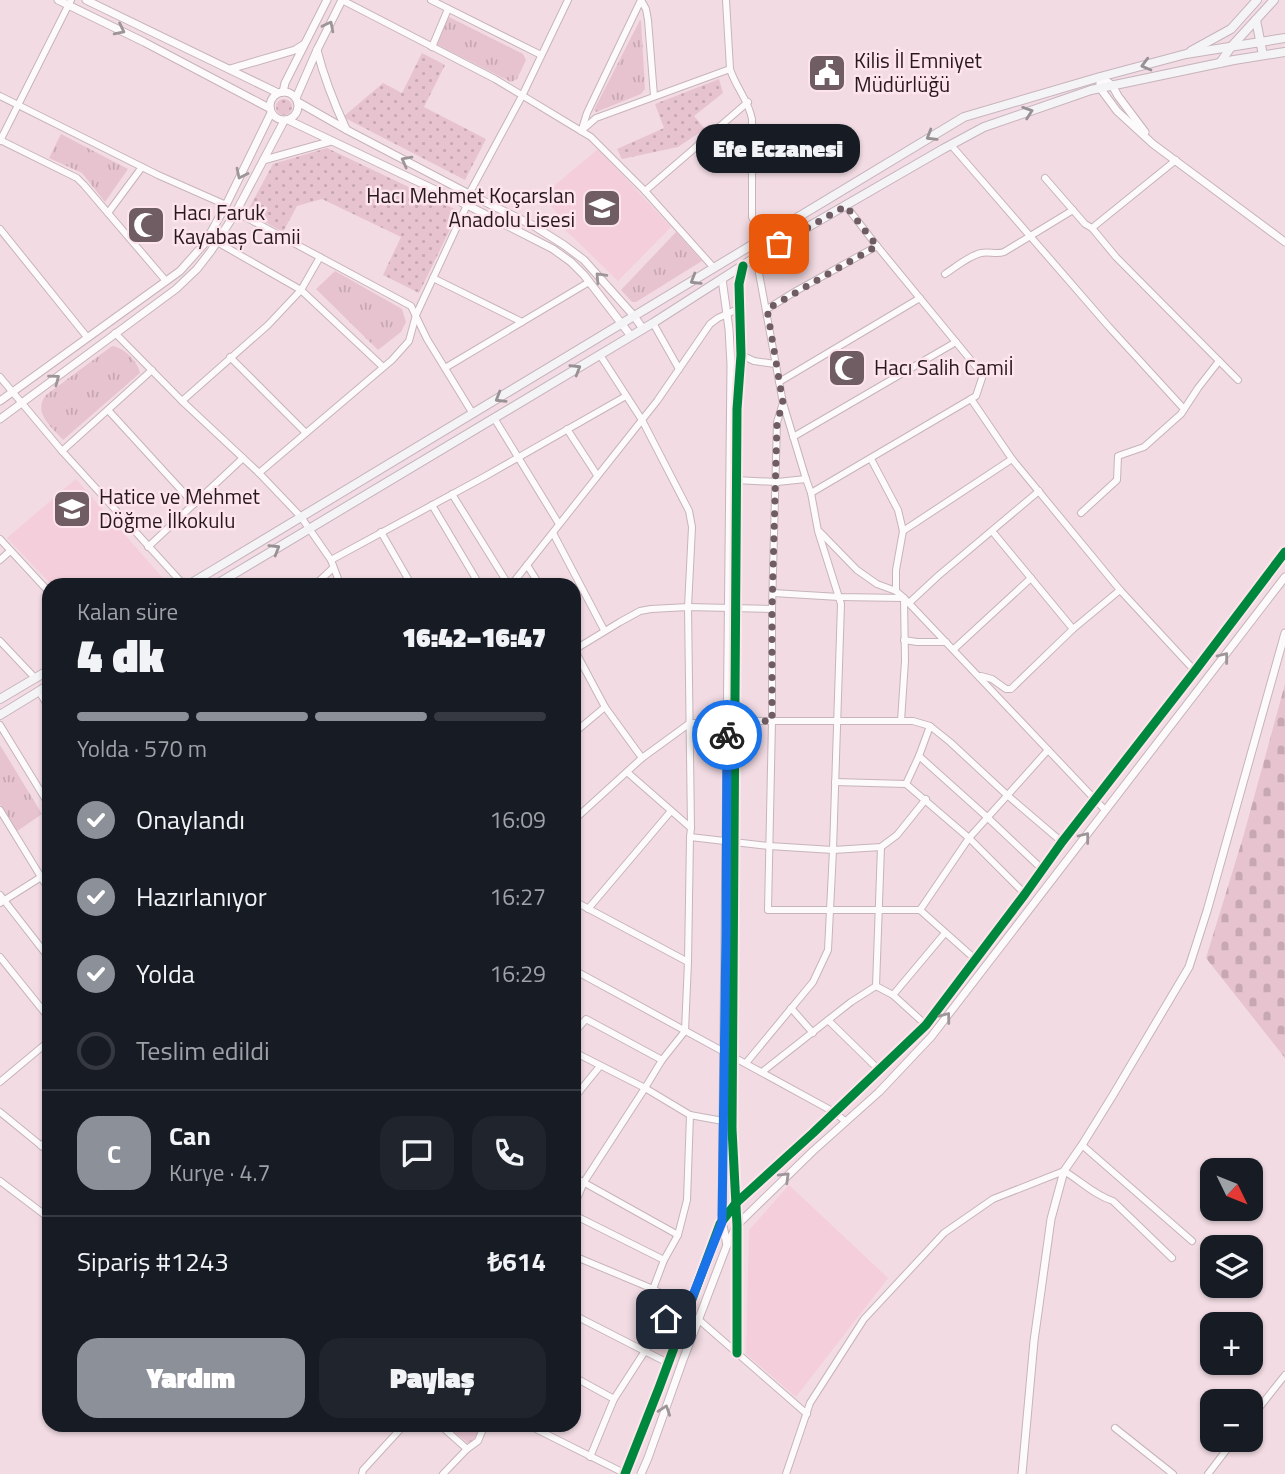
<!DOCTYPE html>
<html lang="tr">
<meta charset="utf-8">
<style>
body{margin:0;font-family:"Titillium Web",sans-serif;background:#20242c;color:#f1f3f6;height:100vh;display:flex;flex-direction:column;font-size:26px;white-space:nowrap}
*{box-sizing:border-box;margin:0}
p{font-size:23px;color:#9ea1a6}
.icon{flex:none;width:38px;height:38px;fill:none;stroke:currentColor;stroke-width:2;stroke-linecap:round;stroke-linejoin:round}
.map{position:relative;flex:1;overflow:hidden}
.drawer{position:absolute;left:42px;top:578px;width:539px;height:854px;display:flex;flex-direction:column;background:#171b24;border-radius:21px;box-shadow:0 2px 5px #0004}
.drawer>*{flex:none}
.needle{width:46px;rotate:133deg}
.tools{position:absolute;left:1200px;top:1158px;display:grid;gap:14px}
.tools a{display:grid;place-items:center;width:63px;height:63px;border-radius:14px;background:#171b24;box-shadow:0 2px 5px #0004;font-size:35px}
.pin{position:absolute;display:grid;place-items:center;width:60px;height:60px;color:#fff;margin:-30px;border-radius:14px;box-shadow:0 4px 10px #0006}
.courier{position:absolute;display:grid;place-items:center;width:70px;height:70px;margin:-35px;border:5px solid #1a73e8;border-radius:50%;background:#fff;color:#222;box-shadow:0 2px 9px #0007}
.bubble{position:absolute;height:49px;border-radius:21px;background:#171b24;box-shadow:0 2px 5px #0004;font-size:23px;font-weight:800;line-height:49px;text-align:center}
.summary em{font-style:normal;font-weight:800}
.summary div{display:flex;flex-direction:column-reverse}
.summary{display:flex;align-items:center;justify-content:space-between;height:119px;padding:0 35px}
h1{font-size:46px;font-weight:800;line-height:52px}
.bar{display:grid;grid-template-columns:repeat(4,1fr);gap:10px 7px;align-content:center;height:84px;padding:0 35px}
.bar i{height:9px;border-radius:5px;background:#363941}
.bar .selected{background:#8c9099}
.bar p{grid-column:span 4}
.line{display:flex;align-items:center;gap:18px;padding:0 35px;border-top:2px solid #363941}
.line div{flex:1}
.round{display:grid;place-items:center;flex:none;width:74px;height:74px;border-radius:21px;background:#20242c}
ol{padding:0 35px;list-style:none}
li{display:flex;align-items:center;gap:21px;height:77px}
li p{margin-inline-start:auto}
li .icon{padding:7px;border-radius:50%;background:#8c9099;color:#fff;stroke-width:4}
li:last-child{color:#9ea1a6}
li i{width:38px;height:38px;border:4px solid #363941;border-radius:50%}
.cta{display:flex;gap:14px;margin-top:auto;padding:14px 35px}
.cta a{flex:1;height:80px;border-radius:21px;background:#8c9099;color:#fff;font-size:28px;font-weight:800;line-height:80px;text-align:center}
.cta a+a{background:#20242c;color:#f1f3f6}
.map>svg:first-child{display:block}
.built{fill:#f4cedb}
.grass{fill:url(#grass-dots)}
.cemetery{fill:url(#cemetery-stones)}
.park{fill:url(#park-tufts)}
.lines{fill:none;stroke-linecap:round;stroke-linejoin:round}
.minor-casing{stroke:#c7b4bb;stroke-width:8}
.tertiary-casing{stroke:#c7b4bb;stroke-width:9}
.secondary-casing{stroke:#c7b4bb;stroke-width:10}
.minor{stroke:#fdfafb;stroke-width:6}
.tertiary{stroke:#fdfafb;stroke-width:7}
.secondary{stroke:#f4f3f5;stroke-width:8}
.cycleway-casing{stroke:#fee5ed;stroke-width:13}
.cycleway{stroke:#00873e;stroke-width:9}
.oneway{stroke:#9d9598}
.oneway2{stroke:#989194}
.done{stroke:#6f5d63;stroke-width:7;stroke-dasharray:0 12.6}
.route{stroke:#1a73e8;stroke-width:9}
.labels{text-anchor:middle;stroke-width:5;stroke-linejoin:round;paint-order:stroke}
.poi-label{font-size:21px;fill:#28191e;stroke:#fee5ed;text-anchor:start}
</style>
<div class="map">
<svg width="1285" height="1474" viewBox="0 0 1285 1474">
<defs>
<pattern id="grass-dots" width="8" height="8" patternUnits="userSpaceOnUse" patternTransform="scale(1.75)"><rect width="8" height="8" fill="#e7c3d0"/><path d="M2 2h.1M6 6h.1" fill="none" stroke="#c6a7b2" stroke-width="1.8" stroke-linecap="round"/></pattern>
<pattern id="cemetery-stones" width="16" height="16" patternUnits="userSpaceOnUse" patternTransform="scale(1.75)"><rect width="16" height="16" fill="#e7c3d0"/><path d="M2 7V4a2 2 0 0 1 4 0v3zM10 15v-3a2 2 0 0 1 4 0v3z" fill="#c6a7b2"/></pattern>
<pattern id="park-tufts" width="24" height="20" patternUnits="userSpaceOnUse" patternTransform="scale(1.75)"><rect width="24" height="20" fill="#e7c3d0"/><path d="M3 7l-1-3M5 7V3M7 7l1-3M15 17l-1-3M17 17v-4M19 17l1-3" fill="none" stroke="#c6a7b2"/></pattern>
</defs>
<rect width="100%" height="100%" fill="#f2dbe3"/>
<g class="built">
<polygon points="598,149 671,227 618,281 573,237 558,224 562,219 542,196"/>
<polygon points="76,479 167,583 51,584 7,538"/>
<polygon points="789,1185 888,1278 796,1397 746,1354 749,1230"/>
</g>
<g class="grass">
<polygon points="422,53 445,65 424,107 486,139 465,180 343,117 383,83 402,93"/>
<polygon points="719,79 723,93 694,116 705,129 678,147 622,159 617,149 664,128 655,104"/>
<circle cx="284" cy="107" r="8"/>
<polygon points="327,148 459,211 419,293 383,275 401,237 322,199 297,206 283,232 247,212 273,164"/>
</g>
<polygon class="cemetery" points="1285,684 1285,1058 1206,958 1244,834"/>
<g class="park">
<polygon points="449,17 523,54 526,60 517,79 511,82 436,44"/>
<polygon points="640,20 641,21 645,89 641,94 596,112 594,110"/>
<polygon points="61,134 128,169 105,202 82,173 49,158"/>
<polygon points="676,232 702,261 636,302 632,302 621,290"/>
<polygon points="335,271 402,309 406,322 401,332 378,350 316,289"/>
<path d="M 112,346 C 124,347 138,362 140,373 L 63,440 C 52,427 32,413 46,395 Z"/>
<polygon points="0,745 42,814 16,832 0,804"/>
<polygon points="446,1425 483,1425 470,1445"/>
</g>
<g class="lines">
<defs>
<g id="minor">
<polyline points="342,0 495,79 591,137 645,191 714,268"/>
<polyline points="431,0 541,55"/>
<polyline points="641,0 646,9 648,20 654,96"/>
<path d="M 726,0 L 730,69 C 736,88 748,99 752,119 L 752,217 L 763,239"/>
<polyline points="432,47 448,9"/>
<polyline points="0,96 158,175 226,205"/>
<polyline points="582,129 587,113 641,0"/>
<polyline points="581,131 596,118 730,69"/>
<polyline points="0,140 77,178 84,185 166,281"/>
<polyline points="0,141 71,0"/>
<polyline points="951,145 1109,327 1184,409"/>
<polyline points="1045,178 1085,224 1092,228 1116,257 1238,380"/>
<polyline points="645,191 748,102"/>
<polyline points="236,212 411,306 427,339 473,414"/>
<polyline points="108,213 142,167"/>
<polyline points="1092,228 1176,160"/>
<polyline points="0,229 87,337"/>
<polyline points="217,242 301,290 383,367"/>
<path d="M 945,274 C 956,267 968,256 981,253 C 989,251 996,255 1004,252 L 1073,210"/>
<polyline points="433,278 522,322"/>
<polyline points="767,309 796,291 877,246"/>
<polyline points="653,323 679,369"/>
<polyline points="115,333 182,401 259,473 301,517 331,560 340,584"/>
<polyline points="741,355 754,361 775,364"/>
<polyline points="230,357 306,433"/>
<polyline points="445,368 589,282"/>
<polyline points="0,377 62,451 183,584"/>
<polyline points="779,382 920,298"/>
<polyline points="971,399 1012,459 1120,590 1195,671"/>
<polyline points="182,401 268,325 301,290 320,257"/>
<polyline points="783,403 777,422 772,609 772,721 768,910 920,910 969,838 1048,750"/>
<polyline points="108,410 194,504"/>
<polyline points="494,418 559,524"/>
<polyline points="567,429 597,475"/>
<polyline points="793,437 956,342"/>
<polyline points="62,451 152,370"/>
<polyline points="871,459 898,510 903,531 896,570 896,591"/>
<polyline points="259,473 392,360 409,341 416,315 467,205 469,194 522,96 568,0"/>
<polyline points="735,480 777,482 806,479"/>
<polyline points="811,493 976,396 983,375 877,246 846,206"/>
<polyline points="452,494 508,584"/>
<polyline points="432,505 479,584"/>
<polyline points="1081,513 1117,480 1118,456 1144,447 1181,414 1198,388 1219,361"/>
<polyline points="903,531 1012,459"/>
<polyline points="992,531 1073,629"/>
<polyline points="381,532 411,584"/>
<polyline points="820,532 857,570 877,584 896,591 904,598 1105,810"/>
<polyline points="553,533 604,630"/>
<polyline points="0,539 49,592"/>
<polyline points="148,547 243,458"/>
<polyline points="0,560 10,551"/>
<polyline points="331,560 484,477 626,396"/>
<polyline points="527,565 539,584"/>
<polyline points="316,584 333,568"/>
<polyline points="512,584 657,401 710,324 718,318 740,308"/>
<polyline points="773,593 839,597 904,598 905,661 901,721"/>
<polyline points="909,603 938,576 1039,491"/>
<polyline points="904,640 917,642 946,642"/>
<polyline points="0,641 35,678"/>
<polyline points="574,649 605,707 642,758"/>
<polyline points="954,649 1031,578"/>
<polyline points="574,650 620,622 640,611 651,609 688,607 772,609"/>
<polyline points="981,676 992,679 1006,689 1011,689 1073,629 1120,590"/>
<polyline points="39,691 49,708"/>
<polyline points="0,725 49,805"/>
<polyline points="574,733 605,707"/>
<polyline points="919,756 987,817 1042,869"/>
<polyline points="627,772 691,828"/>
<polyline points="835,782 906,784 969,838 1025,894"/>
<polyline points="906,784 919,756 930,726"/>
<polyline points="0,810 49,890"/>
<polyline points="574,820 642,758 690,723 727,723 736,721 913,721 930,726 950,742 1007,795 1062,842"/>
<polyline points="690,837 769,846 833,850 881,847 897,835 926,799"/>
<polyline points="0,895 49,958"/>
<polyline points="574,901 688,962"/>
<polyline points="0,903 49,872"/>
<polyline points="588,909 671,811"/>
<polyline points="920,910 975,959"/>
<polyline points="0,957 49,1018"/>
<polyline points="574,970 834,1112 845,1121"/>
<polyline points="876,986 893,995 926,1025"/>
<polyline points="893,995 945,933"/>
<polyline points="791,1008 813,1033"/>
<polyline points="828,1020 879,1070"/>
<polyline points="574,1033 586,1019 662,1060"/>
<polyline points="574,1052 645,1088 690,1115 723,1121"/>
<polyline points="746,1063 813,982 828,950 833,850 841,604 818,531 811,493 806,479 783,403 756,257"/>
<polyline points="762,1072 851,1002 876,986 881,847"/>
<polyline points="0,1082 49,1041"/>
<polyline points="574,1098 600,1066"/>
<polyline points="0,1112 49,1152"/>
<polyline points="1082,1145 1192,1241"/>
<polyline points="41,1146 49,1138"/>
<polyline points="574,1177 678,1235"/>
<polyline points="0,1181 49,1218"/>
<polyline points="574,1206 584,1182 645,1088 662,1060 685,1031 688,962 690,837 691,828 688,607 692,527 689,511 642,420 600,355"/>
<polyline points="574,1215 664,1260"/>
<polyline points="574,1256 653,1289 688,1308"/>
<polyline points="653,1289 664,1260 678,1235 687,1200 690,1115"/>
<polyline points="574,1315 668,1363"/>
<polyline points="698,1319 807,1414"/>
<polyline points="574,1377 614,1399"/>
<polyline points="1251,1418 1285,1375"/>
<polyline points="439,1424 467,1449"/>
<polyline points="526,1424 626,1474"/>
<polyline points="1115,1428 1173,1474"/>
<polyline points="590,1457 614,1399 676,1303"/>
<polyline points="362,1474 363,1470 405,1424"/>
<polyline points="443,1474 467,1449 478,1441 485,1424"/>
<path d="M 786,1474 L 810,1403 L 864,1319 L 944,1233 L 993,1199 L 1064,1171 C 1081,1181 1094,1195 1113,1201 L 1172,1258"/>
<polyline points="1208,1474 1234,1440"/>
</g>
<g id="tertiary">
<polyline points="58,0 144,42 269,108"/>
<polyline points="86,0 278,93"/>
<path d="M 317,50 C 324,78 334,103 346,129"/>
<polyline points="230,69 295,50 303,45"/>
<polyline points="1100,77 1100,88 1117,111 1153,144 1285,242"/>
<polyline points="1100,77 1112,85 1118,96 1145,132"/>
<circle cx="284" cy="106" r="14"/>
<polyline points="283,92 285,83 327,0"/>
<polyline points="296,98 317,50 342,0"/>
<polyline points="298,102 347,130 469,194 534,226 564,245 584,260 634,316 643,329"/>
<polyline points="288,120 467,205 553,249 571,262 584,275 631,336"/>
<polyline points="264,160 332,141"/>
<polyline points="722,279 729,329 731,365 722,1221 727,1245"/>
<polyline points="0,401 180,271 205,243 226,205 271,113"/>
<polyline points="0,419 176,289 197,269 211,251 236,212 284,121"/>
<polyline points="737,1353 737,1225 732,1129 737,409 741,355 739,284 743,266"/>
<polyline points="625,1474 659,1388 720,1224 736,1203 813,1133 926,1025 1025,894 1062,842 1195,671 1285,552"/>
<polyline points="641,1474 648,1458 683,1360 727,1245 737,1225 813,1151 879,1092 931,1037 1285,577"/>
<polyline points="1022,1474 1034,1341 1051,1219 1064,1171 1082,1145 1113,1095 1189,967 1207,911 1285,633"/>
</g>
<g id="secondary">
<polyline points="1256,20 1263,55"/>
<polyline points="1191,51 1231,29 1257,0"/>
<polyline points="1220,63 1231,47 1274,0"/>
<polyline points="190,584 964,117 1100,77 1186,54 1285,38"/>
<polyline points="217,584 653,323 756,257 943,149 984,127 1091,90 1234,60 1285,52"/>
<polyline points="0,699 49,670"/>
<polyline points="0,715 49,685"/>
</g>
</defs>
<use href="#minor" class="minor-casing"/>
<use href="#tertiary" class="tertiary-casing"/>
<use href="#secondary" class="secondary-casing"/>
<use href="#minor" class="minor"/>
<use href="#tertiary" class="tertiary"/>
<use href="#secondary" class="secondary"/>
<defs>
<g id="cycleway">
<polyline points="737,1353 737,1225 732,1129 737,409 741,355 739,284 743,266"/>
<polyline points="625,1474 659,1388 720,1224 736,1203 813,1133 926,1025 1025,894 1062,842 1195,671 1285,552"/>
</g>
</defs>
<use href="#cycleway" class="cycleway-casing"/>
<use href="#cycleway" class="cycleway"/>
</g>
<defs><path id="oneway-chevron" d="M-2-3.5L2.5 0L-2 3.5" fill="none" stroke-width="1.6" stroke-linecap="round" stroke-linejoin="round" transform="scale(1.75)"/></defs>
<g class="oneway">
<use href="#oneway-chevron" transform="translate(329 26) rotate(-63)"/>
<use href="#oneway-chevron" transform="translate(120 30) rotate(26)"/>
<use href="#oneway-chevron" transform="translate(406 161) rotate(-152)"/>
<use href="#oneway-chevron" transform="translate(241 174) rotate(116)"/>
<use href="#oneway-chevron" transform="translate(600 277) rotate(-133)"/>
<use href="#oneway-chevron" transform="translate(55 379) rotate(-37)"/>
<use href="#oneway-chevron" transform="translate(1224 657) rotate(-52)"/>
<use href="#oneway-chevron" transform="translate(1085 837) rotate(-52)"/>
<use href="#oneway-chevron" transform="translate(946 1017) rotate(-53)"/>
<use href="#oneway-chevron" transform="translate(785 1177) rotate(-44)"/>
<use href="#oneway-chevron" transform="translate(665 1410) rotate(-71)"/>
</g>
<g class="oneway2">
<use href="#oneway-chevron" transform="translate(1146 65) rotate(165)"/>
<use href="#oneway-chevron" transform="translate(1028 112) rotate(-19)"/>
<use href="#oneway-chevron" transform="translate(931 136) rotate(149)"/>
<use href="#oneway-chevron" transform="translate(695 280) rotate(149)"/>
<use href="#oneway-chevron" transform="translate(576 369) rotate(-31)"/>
<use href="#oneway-chevron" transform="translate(500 398) rotate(149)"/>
<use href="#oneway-chevron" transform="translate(275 549) rotate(-31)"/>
</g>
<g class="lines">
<polyline class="done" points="727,735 727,723 736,721 772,721 772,610 777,422 783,403 767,309 877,246 846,206 779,244"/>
<polyline class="route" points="666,1319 677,1303 688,1308 722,1222 726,933 727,735"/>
</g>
<defs>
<symbol id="civic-square" viewBox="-11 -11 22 22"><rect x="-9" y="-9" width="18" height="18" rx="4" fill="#6f5d63" stroke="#fee5ed"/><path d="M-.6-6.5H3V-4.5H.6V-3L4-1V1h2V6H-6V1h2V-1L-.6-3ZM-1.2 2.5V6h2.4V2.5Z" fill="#fff"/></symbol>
<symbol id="school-square" viewBox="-11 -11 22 22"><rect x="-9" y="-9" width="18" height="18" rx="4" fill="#6f5d63" stroke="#fee5ed"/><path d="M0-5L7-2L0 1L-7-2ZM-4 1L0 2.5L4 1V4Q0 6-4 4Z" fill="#fff"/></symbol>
<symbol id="mosque-square" viewBox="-11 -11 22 22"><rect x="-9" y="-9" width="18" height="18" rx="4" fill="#6f5d63" stroke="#fee5ed"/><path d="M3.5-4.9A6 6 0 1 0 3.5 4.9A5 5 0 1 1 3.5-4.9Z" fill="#fff"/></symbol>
</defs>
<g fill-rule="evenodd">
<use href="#civic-square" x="805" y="51" width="44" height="44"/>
<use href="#school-square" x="580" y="186" width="44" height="44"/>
<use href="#mosque-square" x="124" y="203" width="44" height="44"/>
<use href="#mosque-square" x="825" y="346" width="44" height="44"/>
<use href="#school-square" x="50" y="487" width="44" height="44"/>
</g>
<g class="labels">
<g class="poi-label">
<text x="854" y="68">Kilis İl Emniyet<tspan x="854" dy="24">Müdürlüğü</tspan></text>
<text x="575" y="203" text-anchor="end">Hacı Mehmet Koçarslan<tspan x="575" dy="24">Anadolu Lisesi</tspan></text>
<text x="173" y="220">Hacı Faruk<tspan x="173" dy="24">Kayabaş Camii</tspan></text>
<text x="874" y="375">Hacı Salih Camiİ</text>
<text x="99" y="504">Hatice ve Mehmet<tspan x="99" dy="24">Döğme İlkokulu</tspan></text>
</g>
</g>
</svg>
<div class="tools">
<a><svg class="needle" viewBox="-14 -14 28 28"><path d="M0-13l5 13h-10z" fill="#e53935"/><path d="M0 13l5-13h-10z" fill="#9ea1a6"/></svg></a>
<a><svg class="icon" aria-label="layers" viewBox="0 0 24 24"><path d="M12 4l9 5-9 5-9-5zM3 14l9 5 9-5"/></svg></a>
<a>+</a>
<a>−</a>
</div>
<div class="pin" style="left:779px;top:244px;background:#ea580c"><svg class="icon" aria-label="bag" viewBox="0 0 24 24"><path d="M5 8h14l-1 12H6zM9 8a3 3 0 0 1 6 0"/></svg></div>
<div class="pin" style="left:666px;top:1319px;background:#1f2937"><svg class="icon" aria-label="home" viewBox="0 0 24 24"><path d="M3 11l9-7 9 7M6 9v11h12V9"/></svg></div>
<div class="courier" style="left:727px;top:735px"><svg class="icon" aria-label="bike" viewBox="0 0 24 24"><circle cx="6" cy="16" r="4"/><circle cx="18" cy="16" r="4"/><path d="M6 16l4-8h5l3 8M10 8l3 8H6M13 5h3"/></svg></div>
<div class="bubble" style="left:696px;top:124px;width:164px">Efe Eczanesi</div>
<section class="drawer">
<div class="summary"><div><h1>4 dk</h1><p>Kalan süre</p></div><em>16:42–16:47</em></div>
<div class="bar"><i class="selected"></i><i class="selected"></i><i class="selected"></i><i></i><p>Yolda · 570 m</p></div>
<ol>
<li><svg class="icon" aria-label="check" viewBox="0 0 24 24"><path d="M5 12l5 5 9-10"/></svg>Onaylandı<p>16:09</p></li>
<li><svg class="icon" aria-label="check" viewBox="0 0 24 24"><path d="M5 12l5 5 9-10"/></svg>Hazırlanıyor<p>16:27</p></li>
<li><svg class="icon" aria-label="check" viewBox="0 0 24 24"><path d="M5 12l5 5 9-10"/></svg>Yolda<p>16:29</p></li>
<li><i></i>Teslim edildi</li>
</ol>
<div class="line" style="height:126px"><b class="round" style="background:#8c9099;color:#fff">C</b><div><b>Can</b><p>Kurye · 4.7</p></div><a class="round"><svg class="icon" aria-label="chat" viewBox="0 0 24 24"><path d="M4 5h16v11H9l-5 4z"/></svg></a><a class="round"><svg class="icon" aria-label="phone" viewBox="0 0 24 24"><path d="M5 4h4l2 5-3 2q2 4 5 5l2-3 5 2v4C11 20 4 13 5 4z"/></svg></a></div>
<div class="line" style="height:91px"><div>Sipariş #1243</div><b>₺614</b></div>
<div class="cta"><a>Yardım</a><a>Paylaş</a></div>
</section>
</div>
